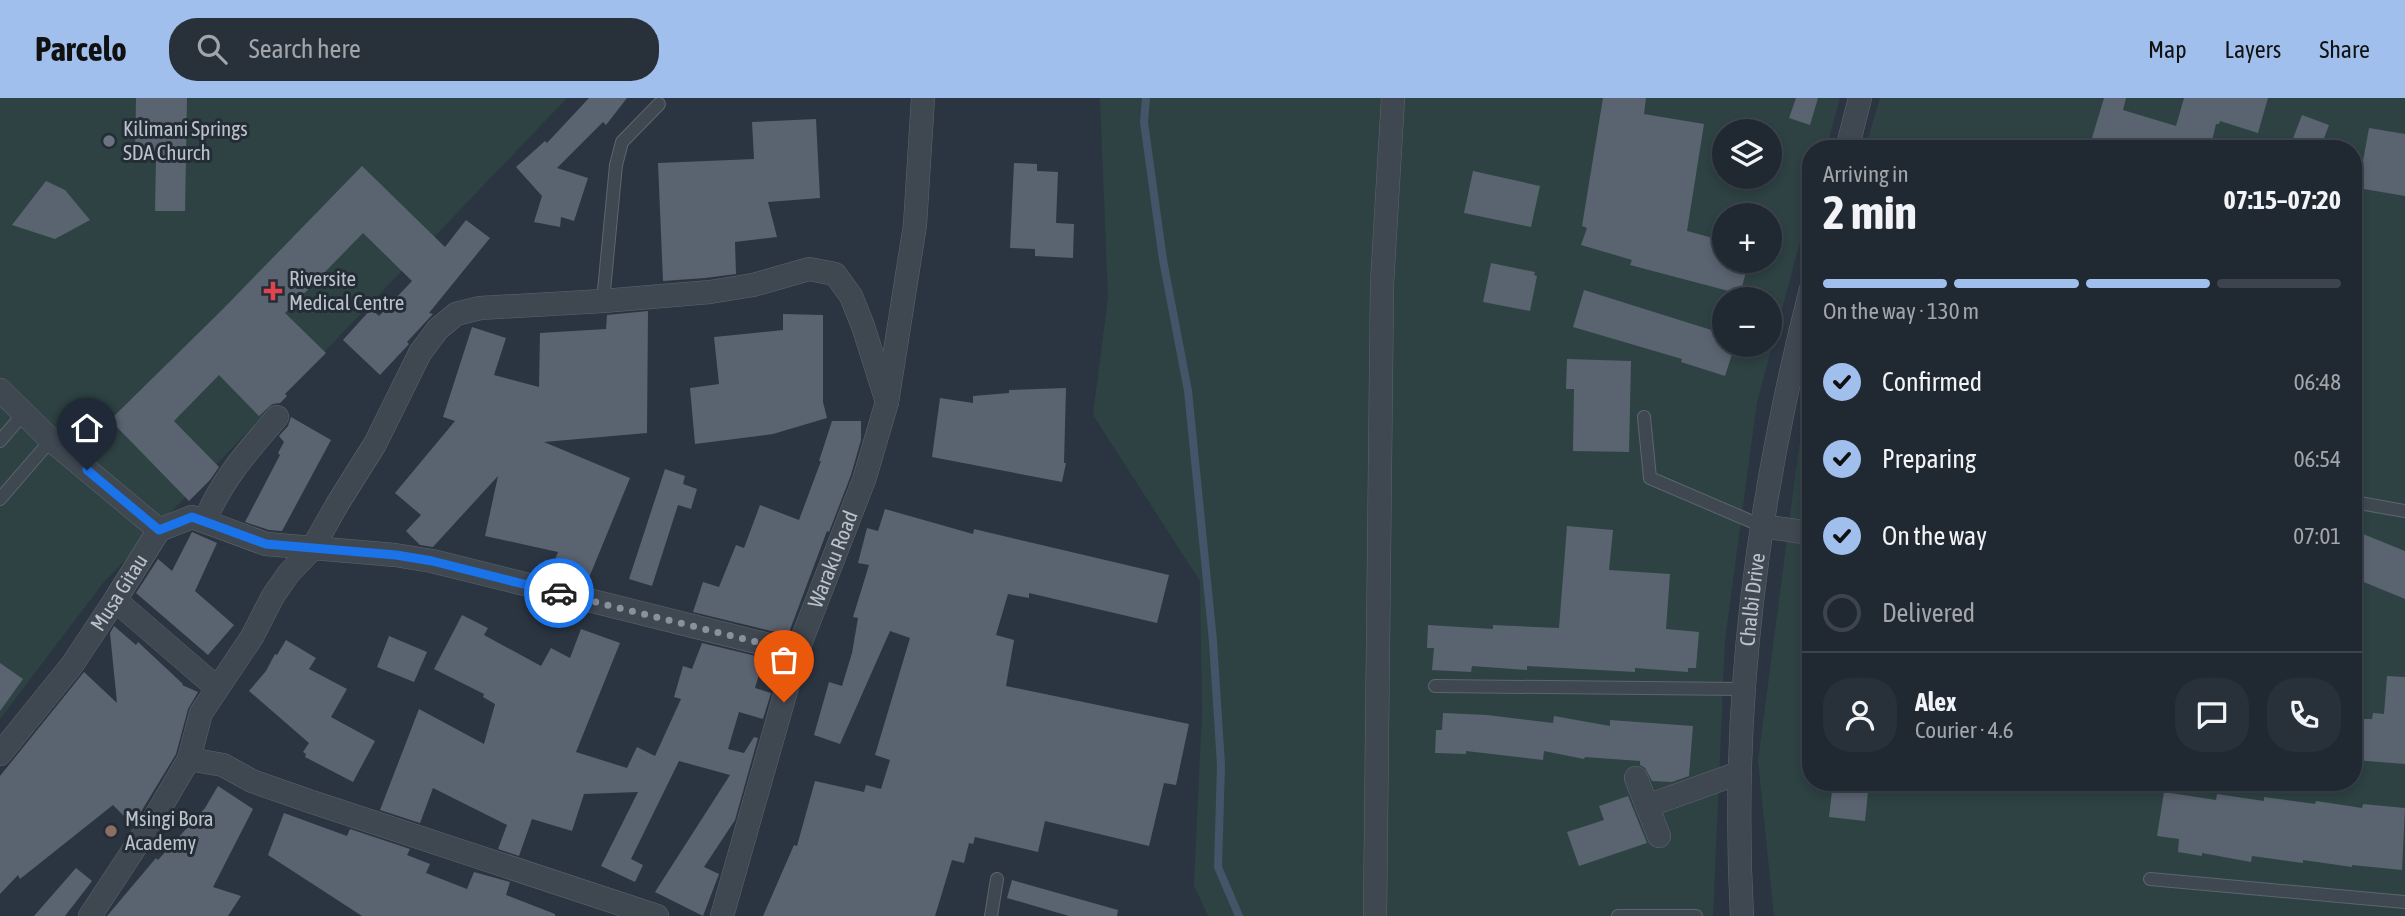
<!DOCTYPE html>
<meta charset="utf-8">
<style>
body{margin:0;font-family:"Asap Condensed",sans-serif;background:#283039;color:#f1f3f6;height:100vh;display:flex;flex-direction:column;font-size:26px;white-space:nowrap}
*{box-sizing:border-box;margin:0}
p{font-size:23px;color:#a2a6ab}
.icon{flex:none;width:38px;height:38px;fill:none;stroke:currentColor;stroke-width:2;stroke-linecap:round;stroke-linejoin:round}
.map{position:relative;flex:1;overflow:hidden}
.details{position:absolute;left:1802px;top:42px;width:560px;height:651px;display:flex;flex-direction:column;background:#202831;border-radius:28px;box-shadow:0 4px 10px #0003,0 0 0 2px #3d444d}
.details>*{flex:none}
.fabs{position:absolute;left:1712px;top:21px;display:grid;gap:14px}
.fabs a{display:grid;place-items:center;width:70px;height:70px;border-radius:50%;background:#202831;box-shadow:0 4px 10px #0003,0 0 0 2px #3d444d;font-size:35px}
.pin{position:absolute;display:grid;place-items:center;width:60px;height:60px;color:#fff;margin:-72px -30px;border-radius:50% 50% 50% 0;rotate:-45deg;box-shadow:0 0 7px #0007}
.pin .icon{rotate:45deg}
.courier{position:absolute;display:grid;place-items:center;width:70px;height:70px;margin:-35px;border:5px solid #1a73e8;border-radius:50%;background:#fff;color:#222;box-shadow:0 2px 9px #0007}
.summary em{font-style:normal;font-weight:700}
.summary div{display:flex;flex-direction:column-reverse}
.summary{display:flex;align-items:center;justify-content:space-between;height:119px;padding:0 21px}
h1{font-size:46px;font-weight:700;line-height:52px}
.bar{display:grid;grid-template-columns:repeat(4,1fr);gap:10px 7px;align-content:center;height:84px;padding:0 21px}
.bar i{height:9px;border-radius:5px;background:#3d444d}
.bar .current{background:#a0bfec}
.bar p{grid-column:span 4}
.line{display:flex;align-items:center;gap:18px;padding:0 21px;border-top:2px solid #3d444d}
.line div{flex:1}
.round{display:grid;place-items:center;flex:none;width:74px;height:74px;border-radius:28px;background:#283039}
ol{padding:0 21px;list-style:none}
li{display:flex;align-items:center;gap:21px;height:77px}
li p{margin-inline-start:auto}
li .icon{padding:7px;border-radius:50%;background:#a0bfec;color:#111;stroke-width:4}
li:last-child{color:#a2a6ab}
li i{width:38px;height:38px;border:4px solid #3d444d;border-radius:50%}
header{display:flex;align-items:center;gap:42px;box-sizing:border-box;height:98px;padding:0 35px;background:#a0bfec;color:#111}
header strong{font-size:33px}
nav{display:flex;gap:38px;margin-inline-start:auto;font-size:24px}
.search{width:490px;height:63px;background:#283039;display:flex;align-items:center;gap:18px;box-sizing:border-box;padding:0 24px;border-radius:28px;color:#a2a6ab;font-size:26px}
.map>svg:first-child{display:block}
.green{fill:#2e4243;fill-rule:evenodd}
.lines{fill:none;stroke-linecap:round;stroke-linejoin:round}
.stream{stroke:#455569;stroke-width:8}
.building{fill:#5a6370}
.service-casing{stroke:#5d656e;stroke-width:14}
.minor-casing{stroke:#5d656e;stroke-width:24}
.service{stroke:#3f4751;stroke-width:12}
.minor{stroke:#3f4751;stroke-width:23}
.done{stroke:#89919b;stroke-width:7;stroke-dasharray:0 12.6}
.route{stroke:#1a73e8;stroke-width:9}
.worship-dot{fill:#6b7280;stroke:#242c36;stroke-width:2.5}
.health-dot{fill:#e0444e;stroke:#242c36;stroke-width:2.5}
.education-dot{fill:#8d6e63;stroke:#242c36;stroke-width:2.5}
.labels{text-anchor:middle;stroke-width:6;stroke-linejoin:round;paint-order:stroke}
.poi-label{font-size:21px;fill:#bcc2cb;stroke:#242c36;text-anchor:start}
.street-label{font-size:21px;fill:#bcc2cb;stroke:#242c36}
</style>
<header>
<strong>Parcelo</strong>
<div class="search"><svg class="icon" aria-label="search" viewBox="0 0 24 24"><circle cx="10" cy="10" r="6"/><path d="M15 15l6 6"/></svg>Search here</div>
<nav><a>Map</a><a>Layers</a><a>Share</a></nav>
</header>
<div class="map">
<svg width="2405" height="818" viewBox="0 0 2405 818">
<rect width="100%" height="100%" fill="#2b3541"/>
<g class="green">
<polygon points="0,0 567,0 103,485 0,621"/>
<path d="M 1100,0 L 1840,0 L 1826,51 L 1811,51 L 1811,103 L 1757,304 L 1725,542 L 1713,818 L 1208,818 L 1194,787 L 1202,615 L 1200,483 L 1093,317 L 1108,199 ZM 1724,33 L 1769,33 L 1769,79 L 1724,79 ZM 1724,117 L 1769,117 L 1769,163 L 1724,163 ZM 1724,201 L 1769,201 L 1769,247 L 1724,247 Z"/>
<polygon points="1880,0 2405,0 2405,818 1774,818 1758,663 1799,349 1811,292 1811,684 2354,684 2354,51 1865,51"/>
</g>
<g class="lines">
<polyline class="stream" points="1146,0 1144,24 1163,162 1188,293 1213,543 1221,667 1218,769 1239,818"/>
</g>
<g class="building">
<polygon points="136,0 187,0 185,113 155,113 156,58 135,58"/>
<polygon points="589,0 627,0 606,27 603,24 557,70 588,80 574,123 561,119 560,129 534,124 542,98 516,69 545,43 547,45"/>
<polygon points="1603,0 1646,0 1644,16 1704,26 1687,133 1724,143 1724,163 1749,163 1740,196 1630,167 1632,162 1581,147 1587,130 1582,128"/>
<polygon points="1796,0 1818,0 1810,27 1789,20"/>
<polygon points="2104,0 2126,0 2123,12 2176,28 2184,0 2268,0 2258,35 2220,23 2219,26 2216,26 2210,51 2127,51 2092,40"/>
<polygon points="2302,17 2329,27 2320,51 2289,51"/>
<polygon points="816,21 820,100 768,104 777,139 735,144 736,176 705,180 663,183 658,65 754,61 752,24"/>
<polygon points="2369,30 2405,36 2405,98 2358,90"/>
<polygon points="1014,65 1037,66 1037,73 1058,74 1056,125 1074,126 1073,160 1035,158 1035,151 1010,150"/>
<polygon points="362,68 445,149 466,122 490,140 429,215 433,216 407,244 409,246 380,277 343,242 371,211 379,218 412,183 363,135 285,215 326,255 285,296 287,298 280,305 272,306 259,318 219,277 174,323 219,369 210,382 189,403 110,322 223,211"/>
<polygon points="1473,73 1540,88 1531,129 1464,115"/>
<polygon points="46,83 65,92 90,122 55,141 12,127"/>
<polygon points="1491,165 1535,174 1534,177 1537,178 1530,213 1483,204"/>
<polygon points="1584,192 1724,236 1724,247 1735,247 1725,278 1681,264 1682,261 1573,229"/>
<polygon points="648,213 647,335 544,344 630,380 586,487 549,477 558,454 485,438 498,378 433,449 420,447 406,433 421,417 395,395 455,323 443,319 472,229 506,240 494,277 539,289 540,235 606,231 607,217"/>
<polygon points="783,216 823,217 823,304 827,320 773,336 695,346 690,290 719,286 714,239 783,232"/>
<polygon points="1567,261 1631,263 1629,354 1573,353 1574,291 1566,291"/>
<polygon points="1066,290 1064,365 1066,365 1062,384 932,359 940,300 973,305 973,298 1009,295 1009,292"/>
<polygon points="291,319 331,342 282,433 269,432 245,424 280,357 278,355 284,344 279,338 288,328"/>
<polygon points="832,323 861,323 861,342 851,377 829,434 827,433 788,537 693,514 703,484 719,489 736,447 744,450 760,407 799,422 821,363 819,363"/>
<polygon points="665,371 685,378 683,386 697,391 691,411 678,407 652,488 629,481"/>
<polygon points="885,411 973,436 974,431 1169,477 1157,525 1029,495 1029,500 1008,496 996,537 1014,542 1006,588 1189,626 1176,687 1164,685 1149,748 1045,723 1038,754 975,739 973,746 969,745 964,765 952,762 935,818 763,818 794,747 797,748 815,683 864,694 866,687 881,691 890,662 875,657 910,540 890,533 840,646 814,637 829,584 842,588 852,555 858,520 853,519 869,467 858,465 867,430 878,433"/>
<polygon points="1567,428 1613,432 1609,472 1670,476 1666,531 1699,534 1696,570 1688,570 1688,574 1635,570 1635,574 1527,568 1527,572 1472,568 1471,574 1432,572 1434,550 1427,550 1428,527 1493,531 1493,527 1559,530"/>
<polygon points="192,434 217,445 195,493 234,527 208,557 136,495 158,461 172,473"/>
<polygon points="2363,436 2405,453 2405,501 2354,480 2354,446 2358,448"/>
<polygon points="462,517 488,530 484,537 541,568 551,550 570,560 581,531 620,545 576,654 627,670 637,649 655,658 681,601 674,599 683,568 692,571 702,545 764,560 755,590 771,595 763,621 739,614 728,651 744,655 754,639 758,640 735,722 704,769 719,776 703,818 655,794 730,677 679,663 631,761 643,767 635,784 601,768 638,694 584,696 572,733 532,721 519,758 498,751 507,727 433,690 420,725 380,712 419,611 484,646 495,606 483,599 484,596 434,571"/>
<polygon points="114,528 136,547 138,544 183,586 182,587 198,594 188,611 176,656 133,727 113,707 20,781 18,777 0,796 0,678 84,574 117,605 110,535"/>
<polygon points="389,538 427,554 414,584 377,569"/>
<polygon points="286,542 316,560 309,571 347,591 331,619 375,643 353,684 305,659 306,656 303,654 309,645 249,593 266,573 275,556 277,557"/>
<polygon points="0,565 23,581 0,613"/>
<polygon points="2387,578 2405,579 2405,666 2354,662 2356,621 2372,621 2373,615 2384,616"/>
<polygon points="1443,615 1487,617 1553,625 1554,618 1610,628 1610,622 1693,628 1689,678 1672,684 1652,683 1645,670 1640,667 1640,663 1585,659 1584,661 1544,653 1543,662 1466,653 1466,656 1435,655 1436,632 1442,632"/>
<polygon points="1833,684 1869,684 1865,723 1829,719"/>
<polygon points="218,688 253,711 213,789 241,798 228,818 107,818 156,760 158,762 205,710"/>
<polygon points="2164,694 2216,702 2217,696 2264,703 2264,699 2315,706 2316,703 2362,710 2363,706 2405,710 2402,772 2352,767 2352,769 2303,762 2303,765 2252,758 2251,764 2202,755 2202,758 2178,754 2179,741 2157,738"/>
<polygon points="1628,698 1647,745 1579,768 1567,734 1604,722 1599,708"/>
<polygon points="284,715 347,738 350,731 410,751 407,757 430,766 426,775 467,791 474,774 510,784 506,797 555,816 555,818 362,818 268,757"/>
<polygon points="76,770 92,783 65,818 34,818"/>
<polygon points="1012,782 1118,812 1117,818 1069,818 1007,800"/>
</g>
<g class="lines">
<defs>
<g id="service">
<polyline points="603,203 616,67 622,44 659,6"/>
<polyline points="1644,319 1650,380 1762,428"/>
<polyline points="0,343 24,315"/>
<polyline points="0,401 51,342"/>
<polyline points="2354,404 2405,413"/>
<polyline points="1435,588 1742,591"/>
<polyline points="2150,781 2405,804"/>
<polyline points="991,818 997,781"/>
<polyline points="1618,818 1696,818"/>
</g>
<g id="minor">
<polyline points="1847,51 1860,0"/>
<polyline points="0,292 51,342 159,432"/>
<path d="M 205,423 C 221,382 249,352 277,319"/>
<polyline points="1762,428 1811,435"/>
<polyline points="159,432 192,419 266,446 395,457 432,463 797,554"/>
<polyline points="115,502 217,590"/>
<path id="s1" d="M 0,656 L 72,567 L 115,502 L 159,432"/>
<polyline points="189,661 223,667 252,683 309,703 657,818"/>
<polyline points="1636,680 1659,738"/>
<polyline points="1647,708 1739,675"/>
<polyline points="90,818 155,719 189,661 201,615 252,539 273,498 289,475 312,451 338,405 375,346 420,255 438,231 456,216 480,210 603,203 710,194 753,187 809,171 835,176 851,198 863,228 887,304"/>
<path id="s2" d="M 722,818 L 797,554 L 864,382 L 887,304 L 915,127 L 923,0"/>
<polyline points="1375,818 1382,186 1393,0"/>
<path id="s3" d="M 1742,818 C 1730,604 1758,398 1811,191"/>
</g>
</defs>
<use href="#service" class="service-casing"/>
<use href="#minor" class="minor-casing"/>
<use href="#service" class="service"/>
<use href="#minor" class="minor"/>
</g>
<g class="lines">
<polyline class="done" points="559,495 797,554 784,604"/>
<polyline class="route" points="87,372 159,432 192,419 266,446 396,457 432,463 559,495"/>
</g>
<circle class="worship-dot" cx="109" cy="43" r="7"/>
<path class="health-dot" d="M269.5 182.5h7v7h7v7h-7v7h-7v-7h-7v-7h7z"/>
<circle class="education-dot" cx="111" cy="733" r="7"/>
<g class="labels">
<g class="poi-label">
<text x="123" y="38">Kilimani Springs<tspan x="123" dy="24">SDA Church</tspan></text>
<text x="289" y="188">Riversite<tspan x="289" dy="24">Medical Centre</tspan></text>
<text x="125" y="728">Msingi Bora<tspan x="125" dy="24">Academy</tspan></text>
</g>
<g class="street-label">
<text dy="7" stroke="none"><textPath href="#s2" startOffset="374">Waraku Road</textPath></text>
<text dy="7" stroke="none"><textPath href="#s1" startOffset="201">Musa Gitau</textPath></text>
<text dy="7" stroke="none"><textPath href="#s3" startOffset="317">Chalbi Drive</textPath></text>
</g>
</g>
</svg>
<div class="fabs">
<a><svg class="icon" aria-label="layers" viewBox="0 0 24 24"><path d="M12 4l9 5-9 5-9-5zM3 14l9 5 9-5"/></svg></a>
<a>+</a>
<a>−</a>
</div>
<div class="pin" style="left:784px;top:604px;background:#ea580c"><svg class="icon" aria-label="bag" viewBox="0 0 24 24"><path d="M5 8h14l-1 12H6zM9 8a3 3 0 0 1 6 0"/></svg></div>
<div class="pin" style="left:87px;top:372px;background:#1f2937"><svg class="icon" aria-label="home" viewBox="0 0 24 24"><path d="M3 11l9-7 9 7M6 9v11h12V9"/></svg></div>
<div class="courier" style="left:559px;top:495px"><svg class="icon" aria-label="car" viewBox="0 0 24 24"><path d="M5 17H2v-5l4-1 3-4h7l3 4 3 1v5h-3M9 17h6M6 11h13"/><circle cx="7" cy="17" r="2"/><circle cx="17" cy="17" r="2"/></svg></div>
<section class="details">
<div class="summary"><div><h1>2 min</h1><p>Arriving in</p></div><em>07:15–07:20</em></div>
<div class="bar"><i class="current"></i><i class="current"></i><i class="current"></i><i></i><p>On the way · 130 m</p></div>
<ol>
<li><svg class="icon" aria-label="check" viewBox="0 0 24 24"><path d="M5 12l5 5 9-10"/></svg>Confirmed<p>06:48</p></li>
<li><svg class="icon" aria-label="check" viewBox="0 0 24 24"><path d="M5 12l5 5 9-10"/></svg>Preparing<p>06:54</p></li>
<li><svg class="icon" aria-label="check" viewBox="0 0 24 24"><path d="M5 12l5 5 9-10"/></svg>On the way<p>07:01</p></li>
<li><i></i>Delivered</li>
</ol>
<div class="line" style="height:126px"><a class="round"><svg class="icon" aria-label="person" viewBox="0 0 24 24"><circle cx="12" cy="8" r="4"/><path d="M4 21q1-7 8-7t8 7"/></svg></a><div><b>Alex</b><p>Courier · 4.6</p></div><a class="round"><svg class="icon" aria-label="chat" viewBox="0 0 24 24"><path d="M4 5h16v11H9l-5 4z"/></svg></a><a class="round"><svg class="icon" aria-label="phone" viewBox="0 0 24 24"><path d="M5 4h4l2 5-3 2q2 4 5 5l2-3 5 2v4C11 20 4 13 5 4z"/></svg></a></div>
</section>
</div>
